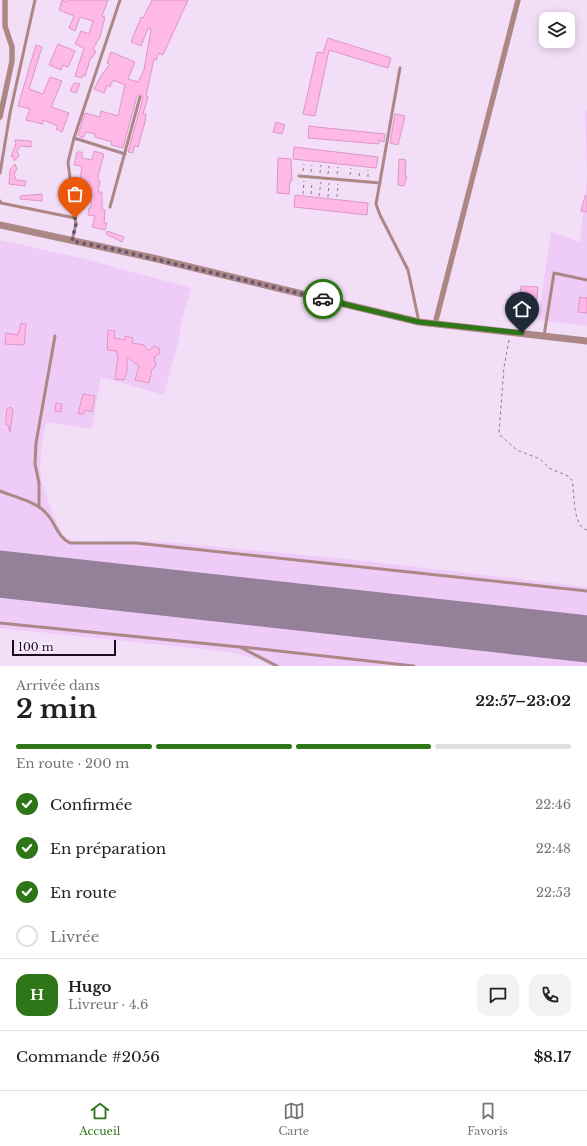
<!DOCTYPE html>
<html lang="fr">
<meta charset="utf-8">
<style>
body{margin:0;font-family:"Libre Baskerville",serif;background:#f2f2f2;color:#222;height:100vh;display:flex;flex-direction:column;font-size:15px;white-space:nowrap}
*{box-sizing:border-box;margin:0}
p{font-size:13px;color:#767676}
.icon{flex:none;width:22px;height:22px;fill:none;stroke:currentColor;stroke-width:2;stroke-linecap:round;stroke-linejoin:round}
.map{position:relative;height:666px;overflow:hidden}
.sheet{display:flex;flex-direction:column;background:#fff;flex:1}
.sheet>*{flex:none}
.buttons{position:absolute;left:539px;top:12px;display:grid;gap:8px}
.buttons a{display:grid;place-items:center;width:36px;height:36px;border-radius:8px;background:#fff;box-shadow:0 2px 10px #0003;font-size:20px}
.scale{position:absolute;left:12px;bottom:10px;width:104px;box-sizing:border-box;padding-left:4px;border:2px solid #1d0a22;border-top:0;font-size:11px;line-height:14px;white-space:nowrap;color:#1d0a22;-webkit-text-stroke:3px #faeffd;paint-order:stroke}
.pin{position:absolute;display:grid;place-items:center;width:34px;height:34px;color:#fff;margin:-41px -17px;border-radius:50% 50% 50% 0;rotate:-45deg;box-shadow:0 0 4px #0007}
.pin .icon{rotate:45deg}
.courier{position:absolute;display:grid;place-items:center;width:40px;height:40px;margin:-20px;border:3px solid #2f7618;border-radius:50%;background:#fff;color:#222;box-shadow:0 1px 5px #0007}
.headline em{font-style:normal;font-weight:700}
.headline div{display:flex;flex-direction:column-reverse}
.headline{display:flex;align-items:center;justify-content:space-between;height:68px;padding:0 16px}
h1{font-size:26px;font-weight:700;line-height:30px}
.bar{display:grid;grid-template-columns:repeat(4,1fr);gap:6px 4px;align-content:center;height:48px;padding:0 16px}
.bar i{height:5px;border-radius:3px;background:#e0e0e0}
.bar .active{background:#2f7618}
.bar p{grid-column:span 4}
.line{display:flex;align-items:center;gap:10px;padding:0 16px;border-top:1px solid #e0e0e0}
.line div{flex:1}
.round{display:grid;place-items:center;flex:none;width:42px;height:42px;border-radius:12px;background:#f2f2f2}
ol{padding:0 16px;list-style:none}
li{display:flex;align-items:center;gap:12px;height:44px}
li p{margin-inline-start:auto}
li .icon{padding:4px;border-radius:50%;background:#2f7618;color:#fff;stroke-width:4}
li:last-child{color:#767676}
li i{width:22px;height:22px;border:2px solid #e0e0e0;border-radius:50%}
.tab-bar{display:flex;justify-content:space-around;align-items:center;height:56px;border-top:1px solid #e0e0e0;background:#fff;font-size:11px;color:#767676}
.tab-bar a{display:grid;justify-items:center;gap:2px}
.tab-bar .active{color:#2f7618}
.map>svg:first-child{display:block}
.built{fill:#efccf7}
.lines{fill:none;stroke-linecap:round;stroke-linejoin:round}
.runway{stroke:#95809a;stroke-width:47}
.building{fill:#feb9e7;stroke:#dd96c6}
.path{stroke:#8c7891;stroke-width:1;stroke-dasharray:3 3;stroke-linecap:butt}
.service{stroke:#ad8786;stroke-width:3}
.minor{stroke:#ad8786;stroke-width:5.5}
.tertiary{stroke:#ad8786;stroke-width:7}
.done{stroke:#68546d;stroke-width:4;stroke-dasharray:0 7.2}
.route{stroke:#2f7618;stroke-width:5}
</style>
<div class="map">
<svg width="587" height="666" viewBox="0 0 587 666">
<rect width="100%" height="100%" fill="#f3def8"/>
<g class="built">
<polygon points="587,109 587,326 538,320 551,232 580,242 587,176 585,113"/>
<polygon points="0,240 81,258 191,288 179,330 181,331 164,395 101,377 92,429 46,422 42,443 40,468 43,486 53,514 63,535 73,541 80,542 141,541 177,543 365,561 587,587 587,666 270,666 260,660 230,652 0,628"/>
</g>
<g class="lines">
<polyline class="runway" points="0,574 587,639"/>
</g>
<g class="building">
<polygon points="62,0 68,2 69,0 108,0 102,16 105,17 100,37 93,49 96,51 92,58 91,57 85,76 83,75 82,78 75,76 84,48 75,44 81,31 89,34 93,21 80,17 75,31 69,28 74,16 59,10"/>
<polygon points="152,0 188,0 163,55 159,53 156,60 154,59 146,96 148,97 143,114 146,114 145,122 138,147 134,146 133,153 128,152 143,98 140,94 137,96 123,148 111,145 112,142 95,137 95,134 86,132 83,138 78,135 85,113 100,117 101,111 118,116 125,85 113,80 110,87 107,85 104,93 94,89 101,76 110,64 107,63 111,52 135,62 128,79 138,82 144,70 151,29 148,28 141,46 131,42 141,17 143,18"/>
<polygon points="328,38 391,58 388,68 329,50 315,116 303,114 317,52 323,53"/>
<polygon points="58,44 75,51 68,67 63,65 61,70 49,65"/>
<polygon points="36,45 42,47 29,89 43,94 50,77 62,81 51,107 69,113 62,132 56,129 58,126 43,120 43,124 26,120 30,109 18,106"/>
<polygon points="74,83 80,84 76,93 70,91"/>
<polygon points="395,114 405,116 398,145 390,143"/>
<polygon points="276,122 285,125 282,134 273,132"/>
<polygon points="309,126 317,127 385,134 384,142 379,140 379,144 308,138"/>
<polygon points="15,140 31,141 31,147 21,146 17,151 19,156 14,161 13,156 11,157 16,143"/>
<polygon points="294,147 378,157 376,168 293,159"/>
<polygon points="94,151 104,154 98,176 98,181 100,181 98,192 102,192 102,210 105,210 104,223 107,223 105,230 92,227 95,216 88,215 89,208 91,208 91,196 78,194 82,166 74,165 77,152 82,152 82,158 92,160"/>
<polygon points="278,158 291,159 292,181 290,181 289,194 277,193"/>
<polygon points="399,159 406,160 405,176 407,176 404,186 398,185"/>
<polygon points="15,164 17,169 14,174 16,180 26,181 25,186 9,184 10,169"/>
<polygon points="42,194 42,201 20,199 20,196"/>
<polygon points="295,195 368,203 367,215 294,207"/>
<polygon points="585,196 587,196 587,212 581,211"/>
<polygon points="107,231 124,237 122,242 106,234"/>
<polygon points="521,286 538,287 535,318 529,318 530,308 516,307 516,299 512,299 512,293 520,294"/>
<polygon points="580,297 587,298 587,313 578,312"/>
<polygon points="21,323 26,324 24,345 5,344 6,333 18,335"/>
<polygon points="108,330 115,331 114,338 125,340 125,336 133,338 132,343 144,345 148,351 154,346 159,348 160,353 154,357 156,366 152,369 149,383 135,380 139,366 127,357 127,372 124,380 115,379 118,356 117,356 117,351 107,350"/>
<polygon points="83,394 95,396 92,412 85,410 84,414 78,414"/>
<polygon points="56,403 62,404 61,412 55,411"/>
<polygon points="11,407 13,410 10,432 8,425 6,425 6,418 7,409"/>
</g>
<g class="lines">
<g class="path">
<polyline points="303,171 304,164"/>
<polyline points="311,172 312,165"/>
<polyline points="320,173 321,165"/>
<polyline points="328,174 329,166"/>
<polyline points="337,174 338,167"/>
<polyline points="350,175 351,168"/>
<polyline points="359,176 360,170"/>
<polyline points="368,177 368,170"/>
<polyline points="303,194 304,181"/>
<polyline points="311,194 312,182"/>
<polyline points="319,196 321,182"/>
<polyline points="328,197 329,183"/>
<polyline points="337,197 338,184"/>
<path d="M 509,340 L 504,367 L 499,432 L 501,436 L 517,450 L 540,459 L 549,468 L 568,476 L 572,480 C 575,493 572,526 587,530"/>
</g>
<g class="service">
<polyline points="400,68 376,204 380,215 408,270 419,322"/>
<polyline points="74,138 125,154"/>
<polyline points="0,173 10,113 35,0"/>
<polyline points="299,176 380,183"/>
<polyline points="0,201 1,203 75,218"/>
<polyline points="110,207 140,97"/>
<polyline points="72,241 76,224 68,162 74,138 120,0"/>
<polyline points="544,336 554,273 587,280"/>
<path d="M 0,491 C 14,497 35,501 45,512 C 56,522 56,536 70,543 L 136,543 L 587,591"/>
<polyline points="39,507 39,483 35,464 36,443 55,336"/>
<polyline points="0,623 240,647 277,666"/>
<polyline points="242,647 414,666"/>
</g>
<g class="minor">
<polyline points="0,117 12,61 12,47 5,26 5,0"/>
<polyline points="435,324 518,0"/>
</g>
<polyline class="tertiary" points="0,225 153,258 419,322 587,341"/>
</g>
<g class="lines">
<polyline class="done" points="75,218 76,224 72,241 117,250 323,299"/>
<polyline class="route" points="323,299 419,322 522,333"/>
</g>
</svg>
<div class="buttons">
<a><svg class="icon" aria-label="layers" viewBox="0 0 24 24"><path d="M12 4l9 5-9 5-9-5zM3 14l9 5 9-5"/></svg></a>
</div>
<div class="scale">100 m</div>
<div class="pin" style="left:75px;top:218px;background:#ea580c"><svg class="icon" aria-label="bag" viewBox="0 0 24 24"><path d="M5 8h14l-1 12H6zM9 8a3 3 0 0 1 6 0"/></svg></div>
<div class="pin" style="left:522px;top:333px;background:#1f2937"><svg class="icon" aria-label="home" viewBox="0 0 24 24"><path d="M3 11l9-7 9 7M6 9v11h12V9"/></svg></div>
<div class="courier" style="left:323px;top:299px"><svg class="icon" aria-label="car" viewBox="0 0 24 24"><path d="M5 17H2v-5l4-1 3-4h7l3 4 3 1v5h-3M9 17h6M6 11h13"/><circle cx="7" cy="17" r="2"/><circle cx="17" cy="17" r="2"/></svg></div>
</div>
<section class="sheet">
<div class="headline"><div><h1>2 min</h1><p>Arrivée dans</p></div><em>22:57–23:02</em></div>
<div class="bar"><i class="active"></i><i class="active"></i><i class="active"></i><i></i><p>En route · 200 m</p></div>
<ol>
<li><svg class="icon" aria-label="check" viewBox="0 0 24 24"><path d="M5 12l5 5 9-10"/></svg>Confirmée<p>22:46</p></li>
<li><svg class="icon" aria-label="check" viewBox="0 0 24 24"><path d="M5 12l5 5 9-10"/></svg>En préparation<p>22:48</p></li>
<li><svg class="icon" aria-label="check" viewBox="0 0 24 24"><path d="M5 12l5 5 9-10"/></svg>En route<p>22:53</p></li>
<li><i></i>Livrée</li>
</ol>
<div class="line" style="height:72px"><b class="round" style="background:#2f7618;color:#fff">H</b><div><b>Hugo</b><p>Livreur · 4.6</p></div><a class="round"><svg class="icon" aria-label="chat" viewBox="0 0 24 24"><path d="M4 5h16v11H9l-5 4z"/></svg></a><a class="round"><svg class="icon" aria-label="phone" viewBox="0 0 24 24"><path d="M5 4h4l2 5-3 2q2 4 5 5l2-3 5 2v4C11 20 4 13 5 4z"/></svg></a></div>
<div class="line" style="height:52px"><div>Commande #2056</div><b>$8.17</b></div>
</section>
<nav class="tab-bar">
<a class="active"><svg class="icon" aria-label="home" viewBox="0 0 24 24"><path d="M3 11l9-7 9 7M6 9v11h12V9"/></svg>Accueil</a>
<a><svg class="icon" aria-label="map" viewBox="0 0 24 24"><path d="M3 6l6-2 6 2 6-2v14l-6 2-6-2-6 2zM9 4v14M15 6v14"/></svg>Carte</a>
<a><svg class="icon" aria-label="saved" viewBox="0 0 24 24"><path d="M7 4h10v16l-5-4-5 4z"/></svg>Favoris</a>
</nav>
